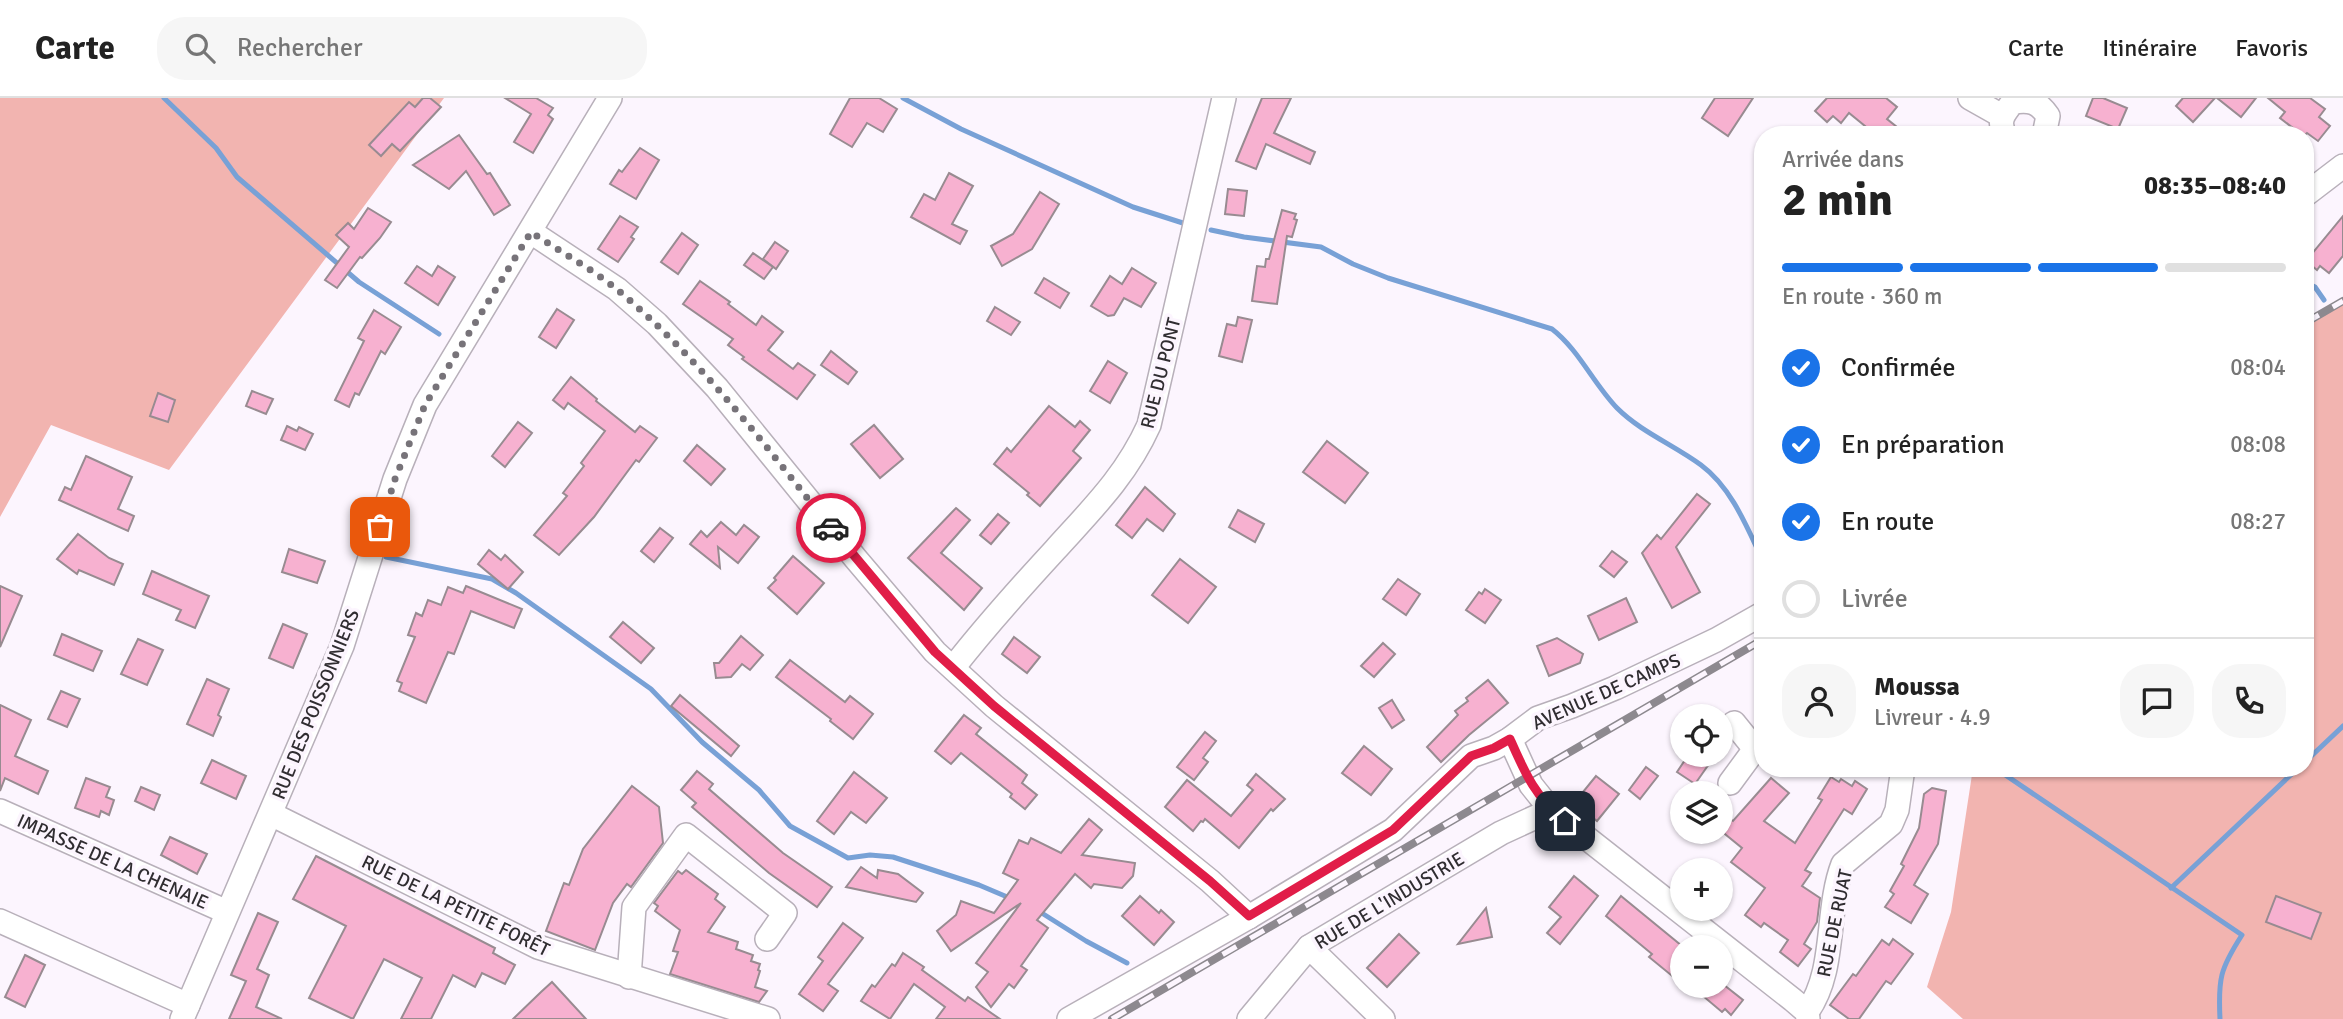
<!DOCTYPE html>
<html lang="fr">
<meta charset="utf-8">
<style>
body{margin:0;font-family:Signika,sans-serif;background:#f6f6f6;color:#222;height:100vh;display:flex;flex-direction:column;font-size:26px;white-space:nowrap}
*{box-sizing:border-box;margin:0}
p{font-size:23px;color:#767676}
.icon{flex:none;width:38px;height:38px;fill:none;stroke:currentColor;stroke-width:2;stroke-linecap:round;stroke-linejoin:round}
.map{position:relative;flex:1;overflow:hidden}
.panel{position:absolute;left:1754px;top:28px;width:560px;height:651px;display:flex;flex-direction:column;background:#fff;border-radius:28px;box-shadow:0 2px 5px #0004}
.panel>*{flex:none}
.buttons{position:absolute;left:1670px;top:606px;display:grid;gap:14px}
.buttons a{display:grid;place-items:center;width:63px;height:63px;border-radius:50%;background:#fff;box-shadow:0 2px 5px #0004;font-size:35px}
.pin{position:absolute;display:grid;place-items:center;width:60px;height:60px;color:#fff;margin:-30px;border-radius:14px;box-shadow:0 4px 10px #0006}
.courier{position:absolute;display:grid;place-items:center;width:70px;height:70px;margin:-35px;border:5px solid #e11d48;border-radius:50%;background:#fff;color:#222;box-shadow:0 2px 9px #0007}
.head em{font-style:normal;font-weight:700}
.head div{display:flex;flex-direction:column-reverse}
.head{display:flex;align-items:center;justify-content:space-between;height:119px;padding:0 28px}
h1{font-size:46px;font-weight:700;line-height:52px}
.bar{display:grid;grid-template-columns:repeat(4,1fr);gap:10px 7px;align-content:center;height:84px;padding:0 28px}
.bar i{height:9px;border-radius:5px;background:#e0e0e0}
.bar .on{background:#1a73e8}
.bar p{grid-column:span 4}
.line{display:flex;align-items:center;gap:18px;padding:0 28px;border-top:2px solid #e0e0e0}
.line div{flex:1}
.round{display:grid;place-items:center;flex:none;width:74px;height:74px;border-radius:28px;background:#f6f6f6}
ol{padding:0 28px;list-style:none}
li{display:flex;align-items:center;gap:21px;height:77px}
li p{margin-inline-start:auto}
li .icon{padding:7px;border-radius:50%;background:#1a73e8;color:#fff;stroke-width:4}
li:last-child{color:#767676}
li i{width:38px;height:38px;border:4px solid #e0e0e0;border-radius:50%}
header{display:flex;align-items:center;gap:42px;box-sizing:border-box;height:98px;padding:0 35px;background:#fff;border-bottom:2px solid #e0e0e0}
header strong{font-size:33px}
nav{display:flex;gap:38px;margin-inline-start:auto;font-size:24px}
.search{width:490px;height:63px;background:#f6f6f6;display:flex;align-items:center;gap:18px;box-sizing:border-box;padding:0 24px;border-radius:28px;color:#767676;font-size:26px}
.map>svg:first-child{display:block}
.green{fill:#f2b4b0}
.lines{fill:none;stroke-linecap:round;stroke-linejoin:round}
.stream{stroke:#78a1d6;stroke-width:5}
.building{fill:#f7b1d0;stroke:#988b91;stroke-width:2}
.minor-casing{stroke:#b8b0ba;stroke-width:26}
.minor{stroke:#fff;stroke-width:23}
.rail-casing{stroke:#8d898f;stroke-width:8}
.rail{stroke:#fcf5fe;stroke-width:5;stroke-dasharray:16;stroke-linecap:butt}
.done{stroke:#777379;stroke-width:7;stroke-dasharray:0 12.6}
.route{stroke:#e11d48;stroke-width:9}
.labels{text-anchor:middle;stroke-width:7;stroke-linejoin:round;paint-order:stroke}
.street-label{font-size:19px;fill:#302d31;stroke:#fcf5fe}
</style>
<header>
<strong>Carte</strong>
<div class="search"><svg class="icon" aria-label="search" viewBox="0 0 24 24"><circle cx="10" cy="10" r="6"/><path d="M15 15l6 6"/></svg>Rechercher</div>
<nav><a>Carte</a><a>Itinéraire</a><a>Favoris</a></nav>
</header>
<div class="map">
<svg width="2343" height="921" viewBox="0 0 2343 921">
<rect width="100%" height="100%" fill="#fcf5fe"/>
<g class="green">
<polygon points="0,0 444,0 169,372 51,327 0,419"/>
<polygon points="2343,206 2343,921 1963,921 1927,889 1951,814 1973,670 2305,670 2305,228"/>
</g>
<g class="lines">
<g class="stream">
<polyline points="164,0 216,50 237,79 359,184 439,236"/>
<polyline points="903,0 961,31 1133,109 1186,126"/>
<path d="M 1211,132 L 1244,139 L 1321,149 L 1353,166 L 1388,180 L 1552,231 C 1579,252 1593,285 1617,310 C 1641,334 1674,347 1701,367 C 1731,389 1747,429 1762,461"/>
<polyline points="2305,184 2315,189 2324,202"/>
<polyline points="386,459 492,481 516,495 651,591 702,644 759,692 790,728 848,760 870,757 893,759 979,787 1012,801"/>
<polyline points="2305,664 2343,628"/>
<path d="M 1995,670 L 2242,837 C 2220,871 2218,881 2220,921"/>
<polyline points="2171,790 2298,670"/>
<polyline points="1037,812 1086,843 1127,865"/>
</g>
</g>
<g class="building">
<polygon points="423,0 430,0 441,9 400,53 392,46 381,58 369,47 409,4 415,9"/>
<polygon points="505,0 536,0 553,10 548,17 553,21 533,55 514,44 531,16"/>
<polygon points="850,0 879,0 897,11 883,34 867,25 852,49 830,36"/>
<polygon points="1262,0 1291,0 1274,35 1315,54 1310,66 1266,46 1256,71 1236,63"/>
<polygon points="1715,0 1753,0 1728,38 1702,20"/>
<polygon points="1827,0 1886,0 1897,9 1887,21 1907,37 1876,37 1849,15 1841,25 1833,18 1827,24 1815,13"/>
<polygon points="2093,0 2103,0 2127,10 2118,31 2086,18"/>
<polygon points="2183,0 2215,0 2193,24 2176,8"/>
<polygon points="2217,0 2256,0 2241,19"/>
<polygon points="2268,0 2310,0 2325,11 2319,19 2330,28 2318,43 2307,35 2305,37 2302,37 2280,20 2285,14"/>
<polygon points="459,37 487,76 490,75 510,107 494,117 466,73 449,91 413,67"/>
<polygon points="640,50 659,62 636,101 610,86 619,72 622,74"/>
<polygon points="949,75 973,88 952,126 967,133 960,146 911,119 924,96 935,102"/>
<polygon points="1228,91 1247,93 1244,118 1225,116"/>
<polygon points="1040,94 1059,106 1032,151 1002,168 991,148 1013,136"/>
<polygon points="368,110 391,124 380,140 362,160 360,159 337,190 325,182 349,149 336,137 348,125 354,131"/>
<polygon points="1282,112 1296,116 1294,121 1297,122 1292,139 1287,138 1277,206 1252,203 1257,168 1265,169 1266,161 1269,161"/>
<polygon points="620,118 638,129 631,139 634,141 618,164 598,151"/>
<polygon points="2343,118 2343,158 2329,175 2320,168 2317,172 2306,163"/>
<polygon points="682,135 698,147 678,176 661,164"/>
<polygon points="775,144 788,153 776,171 763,161"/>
<polygon points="753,155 773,169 764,181 744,167"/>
<polygon points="417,168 432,178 438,168 455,179 438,207 405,185"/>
<polygon points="1132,170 1156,185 1141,209 1124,200 1114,217 1108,218 1091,208 1110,178 1122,186"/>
<polygon points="1044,180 1069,195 1060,210 1035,195"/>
<polygon points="700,183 730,204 728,206 756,227 762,218 783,234 768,252 793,271 798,265 815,277 797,301 742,261 744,259 728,247 733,241 683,206"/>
<polygon points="995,209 1020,224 1011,237 987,223"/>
<polygon points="557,211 574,222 556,250 539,239"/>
<polygon points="374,212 401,229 385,256 381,253 359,297 355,295 349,309 335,302 364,243 358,240"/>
<polygon points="1238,219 1252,222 1242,264 1219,258 1227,226 1236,228"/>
<polygon points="831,253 857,274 848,286 821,267"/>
<polygon points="1108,263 1127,275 1110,305 1090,293"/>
<polygon points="571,279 597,301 596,303 635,334 640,328 657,340 639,364 636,362 594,419 559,457 534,437 567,398 563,395 584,368 581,365 605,333 568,305 564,311 553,302"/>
<polygon points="252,293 273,301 266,316 246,308"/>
<polygon points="158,295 175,302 168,324 150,318"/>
<polygon points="1049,308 1075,329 1080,323 1090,332 1073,353 1081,360 1040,408 1027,397 1029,395 994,366 1007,350 1011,354"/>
<polygon points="518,324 532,335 505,369 492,358"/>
<polygon points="874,327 903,361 880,380 851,346"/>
<polygon points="287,328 297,333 299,329 313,336 305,352 281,342"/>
<polygon points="1327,343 1368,375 1345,405 1303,374"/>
<polygon points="697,347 725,371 711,387 684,363"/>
<polygon points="86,358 132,379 118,411 134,418 128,433 59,402 65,389 71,392"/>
<polygon points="1145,389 1175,416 1163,433 1147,421 1132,440 1116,427"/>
<polygon points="1697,396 1710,406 1676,449 1700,494 1672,510 1642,455 1657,437 1661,441"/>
<polygon points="956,410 970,422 941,455 982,490 964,512 908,460"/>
<polygon points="1238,412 1264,426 1255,444 1229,429"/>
<polygon points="998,416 1009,425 991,446 980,437"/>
<polygon points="721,424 736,437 744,427 759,439 738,465 718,449 720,470 690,446 701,433 707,439"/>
<polygon points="660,430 673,440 654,464 641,453"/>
<polygon points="78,436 109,460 123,466 114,487 79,472 77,476 57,461"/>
<polygon points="289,451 325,463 317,485 282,474"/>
<polygon points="489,452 501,462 505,457 523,474 508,491 478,466"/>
<polygon points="1612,453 1627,464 1614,479 1600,468"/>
<polygon points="793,458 824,485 797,516 768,490 776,482 774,480"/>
<polygon points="1180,461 1216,489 1188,525 1152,497"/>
<polygon points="152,473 209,498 195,530 176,522 181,512 143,496"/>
<polygon points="1398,481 1420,496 1406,517 1383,501"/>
<polygon points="0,488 22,498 0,549"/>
<polygon points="466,488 522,511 514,530 471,513 454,556 448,554 426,605 399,593 402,585 397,583 415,539 408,537 416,515 422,518 428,502 441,507 448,489 463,495"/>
<polygon points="1485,491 1501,502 1485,525 1466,512 1479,494 1482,496"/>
<polygon points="1626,500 1637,524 1599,542 1588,518"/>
<polygon points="623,524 654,550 641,565 610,539"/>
<polygon points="283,526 307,536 293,570 269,560"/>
<polygon points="62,536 102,553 93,573 54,557"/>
<polygon points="741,538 763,557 750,572 742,566 731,579 716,580 714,565 719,565"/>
<polygon points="1014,539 1040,559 1027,575 1002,556"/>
<polygon points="1557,540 1583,556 1580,565 1549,578 1537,548"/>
<polygon points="138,541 163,552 147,587 121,576"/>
<polygon points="1383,545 1395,556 1374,579 1361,568"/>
<polygon points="790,562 845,604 850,598 873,616 853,641 830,623 831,621 776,579"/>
<polygon points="207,581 229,591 218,617 221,619 213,638 187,626"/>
<polygon points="1488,582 1508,605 1469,637 1441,664 1427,649 1458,617 1455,613 1468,603 1466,600"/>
<polygon points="61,593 80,601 67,629 48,621"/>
<polygon points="680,597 739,648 731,658 671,608"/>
<polygon points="1392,602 1404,622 1392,630 1379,610"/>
<polygon points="0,607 31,622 15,658 48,673 38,696 5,680 0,693"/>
<polygon points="964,617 981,630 976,636 1027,677 1022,685 1037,697 1025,711 1010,699 1012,696 961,655 951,666 935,653"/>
<polygon points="1205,634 1216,643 1203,660 1208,664 1194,682 1177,669"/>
<polygon points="1364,648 1392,671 1371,697 1342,675"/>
<polygon points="1689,656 1716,656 1695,686 1677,674"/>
<polygon points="212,662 246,678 236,701 201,685"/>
<polygon points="1646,669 1658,678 1640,701 1629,692"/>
<polygon points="697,673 713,686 709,691 783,755 832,789 817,809 769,775 692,709 696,705 681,692"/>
<polygon points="854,674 887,700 866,725 851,714 834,736 817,723"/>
<polygon points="1256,676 1285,701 1273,713 1271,711 1239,750 1205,721 1203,724 1201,723 1193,733 1165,709 1187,682 1231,718 1253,692 1247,687"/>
<polygon points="1596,678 1619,696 1597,723 1574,705"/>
<polygon points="1831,679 1839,684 1841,681 1852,688 1855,683 1867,691 1852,716 1844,711 1805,772 1811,775 1802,788 1820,800 1817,824 1804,846 1811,851 1798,868 1780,854 1788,842 1764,825 1761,829 1745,817 1765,790 1731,764 1742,750 1720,732 1720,713 1733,723 1771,680 1789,695 1764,723 1795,745 1822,702 1818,700"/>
<polygon points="86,680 110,689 106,699 114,702 109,717 101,713 99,719 75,710"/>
<polygon points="632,688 659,709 663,745 631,789 627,786 613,805 595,852 546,833 564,785 569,787 583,751"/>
<polygon points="141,689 160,697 154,712 135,703"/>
<polygon points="1932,690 1946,693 1938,746 1914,787 1928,796 1911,825 1885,809 1894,796 1890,793 1904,768 1901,766 1919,730 1924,696"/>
<polygon points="1089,721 1102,732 1082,757 1135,765 1133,778 1122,790 1094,786 1091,790 1075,776 1037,822 1048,830 1021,868 1027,872 1014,890 1009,886 991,909 976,889 988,874 976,865 1021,805 951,853 937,833 956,817 961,803 994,815 1018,782 1003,775 1019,742 1028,746 1031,740 1061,755"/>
<polygon points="170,739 207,756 197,776 161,757"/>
<polygon points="316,758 495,850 493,855 515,867 505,886 482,875 475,889 453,877 431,921 401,921 422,880 384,861 353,921 309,900 346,828 293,801"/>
<polygon points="861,769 877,780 878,772 898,776 923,795 916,804 846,789"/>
<polygon points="686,772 718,796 715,801 725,809 708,834 738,844 736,851 753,857 751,863 760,866 758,872 760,873 755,889 767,893 759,904 670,876 678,854 673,853 680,832 655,813 658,808 654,805 678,773 682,776"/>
<polygon points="1574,778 1598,798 1560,846 1547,835 1561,819 1549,809"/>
<polygon points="1140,798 1159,815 1161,812 1174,824 1154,847 1122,818"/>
<polygon points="1621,798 1682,848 1682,886 1649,859 1652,856 1606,818"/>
<polygon points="2276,798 2321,815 2311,841 2266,824"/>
<polygon points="1486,810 1492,839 1458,846"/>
<polygon points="258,815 278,824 257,871 269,877 256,909 282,921 229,921 246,883 231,877"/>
<polygon points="843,825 863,840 828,886 838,893 823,913 799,896 823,863 818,859"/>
<polygon points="1399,836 1419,855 1387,889 1367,870"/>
<polygon points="1893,841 1913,856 1891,886 1886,883 1859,921 1849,921 1830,907 1853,876 1856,878 1882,842 1889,847"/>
<polygon points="903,855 924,869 922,872 965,903 968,899 1000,921 936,921 945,909 914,886 890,921 861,903 872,887 875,889 892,866 895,868"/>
<polygon points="25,857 45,867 25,909 5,899"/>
<polygon points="552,884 586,921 513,921 541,894"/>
<polygon points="1690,887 1724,887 1743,902 1731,917 1725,911 1722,914"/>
</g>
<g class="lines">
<defs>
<g id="minor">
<polyline points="1970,0 2002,18"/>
<path d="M 2005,37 C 1997,23 2004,15 2013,4 C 2030,2 2038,3 2048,18 L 2044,37"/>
<polyline points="2305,97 2343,68"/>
<polyline points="531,134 617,191 657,226 717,290 856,461 935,554 994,608 1210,783 1249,819"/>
<path d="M 953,570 C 985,529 1020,490 1055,452 C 1092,411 1126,378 1149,327 L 1224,0"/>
<polyline points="1734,625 1755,651"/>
<polyline points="1510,641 1531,687 1551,712 1793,902 1807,914 1808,921"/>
<polyline points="1730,685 1755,651 1762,650"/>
<polyline points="0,713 227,814"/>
<polyline points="271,716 538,849 768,921"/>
<polyline points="0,823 188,907"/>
<polyline points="1309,849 1383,921"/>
<polyline points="629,879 634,809 686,737 785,815 767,841"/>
<path d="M 1807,914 C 1837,872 1825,813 1843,766 L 1891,726 L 1897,712 L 1903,670"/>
<polyline points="182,921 342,548 395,381 425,307 610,0"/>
<polyline points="1069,921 1249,819 1393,732 1471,658 1494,650 1510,641 1538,620 1572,608 1615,590 1716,542 1762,516"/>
<polyline points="1249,921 1309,849 1501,735 1551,712"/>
</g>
</defs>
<use href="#minor" class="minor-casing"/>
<use href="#minor" class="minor"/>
<defs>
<g id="rail">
<polyline points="2305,225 2343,203"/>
<polyline points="1112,921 1762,542"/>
</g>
</defs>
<use href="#rail" class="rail-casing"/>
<use href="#rail" class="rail"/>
</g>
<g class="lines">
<path class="done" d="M 380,429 L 395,381 L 425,307 L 531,134 C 560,154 593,171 620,194 C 701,262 766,348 831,430"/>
<path class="route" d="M 831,430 L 935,554 L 994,608 L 1210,783 L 1249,818 L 1393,732 L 1471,658 L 1494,650 L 1510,641 C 1525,675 1535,699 1565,723"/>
</g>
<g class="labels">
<g class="street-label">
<text transform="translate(1160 275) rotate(-76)" y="7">RUE DU PONT</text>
<text transform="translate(1606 593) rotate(-24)" y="7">AVENUE DE CAMPS</text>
<text transform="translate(315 606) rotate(-68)" y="7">RUE DES POISSONNIERS</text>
<text transform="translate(113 763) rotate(24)" y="7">IMPASSE DE LA CHENAIE</text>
<text transform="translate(1389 802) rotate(-31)" y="7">RUE DE L'INDUSTRIE</text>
<text transform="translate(456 807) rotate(26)" y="7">RUE DE LA PETITE FORÊT</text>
<text transform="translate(1834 825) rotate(-78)" y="7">RUE DE RUAT</text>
</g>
</g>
</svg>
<div class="buttons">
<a><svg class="icon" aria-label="locate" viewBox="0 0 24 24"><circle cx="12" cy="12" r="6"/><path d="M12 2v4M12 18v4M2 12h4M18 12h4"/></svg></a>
<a><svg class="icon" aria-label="layers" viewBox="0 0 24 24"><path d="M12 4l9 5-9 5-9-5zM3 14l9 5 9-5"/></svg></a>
<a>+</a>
<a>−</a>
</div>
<div class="pin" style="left:380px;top:429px;background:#ea580c"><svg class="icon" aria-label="bag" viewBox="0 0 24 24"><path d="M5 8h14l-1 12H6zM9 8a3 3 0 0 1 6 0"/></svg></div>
<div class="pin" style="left:1565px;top:723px;background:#1f2937"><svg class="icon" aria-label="home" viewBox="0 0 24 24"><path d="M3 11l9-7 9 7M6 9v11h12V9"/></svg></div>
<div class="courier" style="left:831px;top:430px"><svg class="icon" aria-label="car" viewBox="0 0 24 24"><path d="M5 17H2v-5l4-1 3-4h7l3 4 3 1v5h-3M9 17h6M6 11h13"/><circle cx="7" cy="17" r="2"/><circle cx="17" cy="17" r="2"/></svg></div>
<section class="panel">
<div class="head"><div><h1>2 min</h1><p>Arrivée dans</p></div><em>08:35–08:40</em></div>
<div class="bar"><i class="on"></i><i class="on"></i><i class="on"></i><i></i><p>En route · 360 m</p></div>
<ol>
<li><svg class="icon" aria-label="check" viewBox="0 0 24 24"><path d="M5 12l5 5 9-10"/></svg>Confirmée<p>08:04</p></li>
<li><svg class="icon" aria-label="check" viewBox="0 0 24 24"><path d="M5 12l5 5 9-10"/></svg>En préparation<p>08:08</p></li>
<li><svg class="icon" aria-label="check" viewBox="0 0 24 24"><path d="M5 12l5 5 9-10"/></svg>En route<p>08:27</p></li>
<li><i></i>Livrée</li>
</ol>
<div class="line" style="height:126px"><a class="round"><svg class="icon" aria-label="person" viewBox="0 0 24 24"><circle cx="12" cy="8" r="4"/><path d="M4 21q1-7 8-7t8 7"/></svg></a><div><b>Moussa</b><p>Livreur · 4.9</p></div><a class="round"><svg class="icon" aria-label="chat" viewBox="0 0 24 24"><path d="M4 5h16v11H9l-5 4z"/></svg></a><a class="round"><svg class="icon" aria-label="phone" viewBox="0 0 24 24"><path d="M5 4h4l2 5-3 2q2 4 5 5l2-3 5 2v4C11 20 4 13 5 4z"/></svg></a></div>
</section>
</div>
